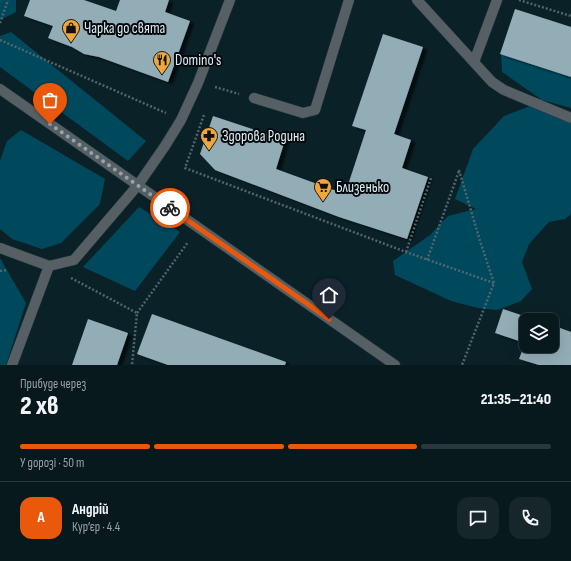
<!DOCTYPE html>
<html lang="uk">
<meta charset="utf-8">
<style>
body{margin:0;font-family:"Sofia Sans Condensed",sans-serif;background:#16262b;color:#f1f3f6;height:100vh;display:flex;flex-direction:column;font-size:15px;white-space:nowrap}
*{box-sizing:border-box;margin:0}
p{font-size:13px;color:#98a0a4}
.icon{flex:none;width:22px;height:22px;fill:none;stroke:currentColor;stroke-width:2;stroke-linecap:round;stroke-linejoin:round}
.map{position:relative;height:365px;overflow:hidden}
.side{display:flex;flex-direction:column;background:#08191e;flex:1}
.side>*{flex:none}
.controls{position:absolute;left:519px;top:313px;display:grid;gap:8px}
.controls a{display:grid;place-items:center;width:40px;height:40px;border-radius:8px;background:#08191e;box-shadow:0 4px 16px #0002,0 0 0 1px #29383c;font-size:20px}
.pin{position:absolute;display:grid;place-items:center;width:34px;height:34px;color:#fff;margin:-41px -17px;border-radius:50% 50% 50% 0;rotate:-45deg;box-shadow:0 0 4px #0007}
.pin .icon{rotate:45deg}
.courier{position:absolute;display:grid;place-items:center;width:40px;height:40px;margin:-20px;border:3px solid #ea580c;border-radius:50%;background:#fff;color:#222;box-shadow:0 1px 5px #0007}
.head em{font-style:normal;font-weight:800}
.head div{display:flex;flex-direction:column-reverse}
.head{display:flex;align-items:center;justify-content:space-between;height:68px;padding:0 20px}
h1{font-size:26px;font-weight:800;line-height:30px}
.bar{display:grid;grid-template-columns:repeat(4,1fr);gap:6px 4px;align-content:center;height:48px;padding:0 20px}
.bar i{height:5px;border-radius:3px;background:#29383c}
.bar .on{background:#ea580c}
.bar p{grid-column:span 4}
.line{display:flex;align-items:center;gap:10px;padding:0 20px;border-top:1px solid #29383c}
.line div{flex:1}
.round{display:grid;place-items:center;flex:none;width:42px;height:42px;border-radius:12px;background:#16262b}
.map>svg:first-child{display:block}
.green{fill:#00495d}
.building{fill:#93adb6;filter:url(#shadow)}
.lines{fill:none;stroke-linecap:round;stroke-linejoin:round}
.lane-casing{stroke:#283d44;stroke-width:11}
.path{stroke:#52656b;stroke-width:2.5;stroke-dasharray:2 2;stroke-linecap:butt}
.lane{stroke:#566064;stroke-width:10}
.done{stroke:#94a4aa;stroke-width:4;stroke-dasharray:0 7.2}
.route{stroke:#ea580c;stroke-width:5}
.labels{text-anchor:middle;stroke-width:4;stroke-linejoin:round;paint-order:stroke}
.poi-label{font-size:15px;fill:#deebf0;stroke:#03090c;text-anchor:start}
</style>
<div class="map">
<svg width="571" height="365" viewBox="0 0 571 365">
<defs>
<filter id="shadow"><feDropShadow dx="4.5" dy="2.5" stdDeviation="1" flood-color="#0009"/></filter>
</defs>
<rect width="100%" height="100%" fill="#0a2128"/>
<g class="green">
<polygon points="0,0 16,0 16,12 0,20"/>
<polygon points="11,32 146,141 128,161 0,67 0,36"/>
<polygon points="501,54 571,77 571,108 542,100 502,72"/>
<polygon points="530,106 571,123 571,214 565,219 549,222 529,244 522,262 532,289 521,301 497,310 478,308 451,301 395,275 393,261 430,235 448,216 476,209 455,199 473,149 504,116"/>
<polygon points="21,130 105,179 100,204 61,243 42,249 12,239 0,229 0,161 7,141"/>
<polygon points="139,207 180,232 135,291 83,267"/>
<polygon points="0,258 26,303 6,365 0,365"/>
</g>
<g class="building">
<polygon points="30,0 84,0 116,11 120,0 169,0 165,12 190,21 168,82 99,57 84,54 72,47 48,38 53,26 24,16"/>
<polygon points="515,9 571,27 571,77 500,54"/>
<polygon points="383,34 423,47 394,134 411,140 402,168 428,177 407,239 339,217 215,170 200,154 213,116 285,140 276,169 345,194 366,130 352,126"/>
<polygon points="503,309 536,320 526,320 526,346 552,346 552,325 571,332 571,365 539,365 519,359 525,343 495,333"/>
<polygon points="152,314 286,362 285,365 168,365 137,354"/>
<polygon points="88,319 128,333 117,365 72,365"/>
</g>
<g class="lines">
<defs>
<g id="lane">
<polyline points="417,0 492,82 504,90 571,118"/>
<polyline points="474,62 497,0"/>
<polyline points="0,89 395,365"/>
<polyline points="254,98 303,113 315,110 349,0"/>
<polyline points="0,248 49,266"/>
<polyline points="12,365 49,266 74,260 138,185 165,146 181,120 198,83 230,0"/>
</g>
</defs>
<use href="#lane" class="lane-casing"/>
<g class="path">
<polyline points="519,0 571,16"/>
<polyline points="0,23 8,0"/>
<polyline points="0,40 166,113"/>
<polyline points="215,87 239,94"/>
<polyline points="204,115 185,168 406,252 494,283"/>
<polyline points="459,170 480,241 494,283 462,365"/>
<polyline points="406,252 431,178"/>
<polyline points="427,260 459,171"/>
<polyline points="0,271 7,270"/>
<polyline points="71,278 137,313 132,365"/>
<polyline points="137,313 188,242"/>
</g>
<use href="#lane" class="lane"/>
</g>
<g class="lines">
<polyline class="done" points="50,124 170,208"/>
<polyline class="route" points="170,208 329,319"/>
</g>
<defs>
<symbol id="shop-pin" viewBox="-11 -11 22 30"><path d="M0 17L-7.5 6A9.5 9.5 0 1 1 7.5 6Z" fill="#efa73d" stroke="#03090c"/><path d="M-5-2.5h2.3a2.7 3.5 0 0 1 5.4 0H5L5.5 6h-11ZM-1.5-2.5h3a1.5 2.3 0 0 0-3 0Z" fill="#111"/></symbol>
<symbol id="restaurant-pin" viewBox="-11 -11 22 30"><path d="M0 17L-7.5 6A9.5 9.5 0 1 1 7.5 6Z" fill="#efa73d" stroke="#03090c"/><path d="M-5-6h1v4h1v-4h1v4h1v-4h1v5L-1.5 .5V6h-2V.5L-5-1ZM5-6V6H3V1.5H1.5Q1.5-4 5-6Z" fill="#111"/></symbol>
<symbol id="pharmacy-pin" viewBox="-11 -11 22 30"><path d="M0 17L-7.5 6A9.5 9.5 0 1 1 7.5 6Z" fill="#efa73d" stroke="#03090c"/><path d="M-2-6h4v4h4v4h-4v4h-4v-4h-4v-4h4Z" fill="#111"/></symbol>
<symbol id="supermarket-pin" viewBox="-11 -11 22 30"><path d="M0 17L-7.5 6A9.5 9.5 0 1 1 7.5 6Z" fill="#efa73d" stroke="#03090c"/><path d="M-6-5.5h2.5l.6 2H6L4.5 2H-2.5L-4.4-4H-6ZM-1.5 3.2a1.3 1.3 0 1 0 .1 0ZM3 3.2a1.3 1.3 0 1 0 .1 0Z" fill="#111"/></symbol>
</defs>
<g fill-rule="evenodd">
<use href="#shop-pin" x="61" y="18" width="20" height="27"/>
<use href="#restaurant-pin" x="152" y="50" width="20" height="27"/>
<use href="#pharmacy-pin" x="199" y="126" width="20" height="27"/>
<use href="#supermarket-pin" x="313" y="177" width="20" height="27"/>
</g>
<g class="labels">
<g class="poi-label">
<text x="84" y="33">Чарка до свята</text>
<text x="175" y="65">Domino's</text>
<text x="222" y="141">Здорова Родина</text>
<text x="336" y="192">Близенько</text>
</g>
</g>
</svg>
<div class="controls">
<a><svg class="icon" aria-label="layers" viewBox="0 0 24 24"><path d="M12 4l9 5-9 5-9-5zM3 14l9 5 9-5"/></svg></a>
</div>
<div class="pin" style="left:50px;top:124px;background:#ea580c"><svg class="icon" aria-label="bag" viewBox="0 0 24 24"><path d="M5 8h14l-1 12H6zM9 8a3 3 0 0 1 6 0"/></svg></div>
<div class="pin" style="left:329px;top:319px;background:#1f2937"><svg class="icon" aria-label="home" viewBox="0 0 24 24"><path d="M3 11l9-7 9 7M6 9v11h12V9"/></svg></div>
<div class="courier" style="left:170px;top:208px"><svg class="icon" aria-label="bike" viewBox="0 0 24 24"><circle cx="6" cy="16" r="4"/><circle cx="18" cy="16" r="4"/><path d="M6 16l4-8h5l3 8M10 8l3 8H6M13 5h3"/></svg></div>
</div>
<section class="side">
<div class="head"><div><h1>2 хв</h1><p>Прибуде через</p></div><em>21:35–21:40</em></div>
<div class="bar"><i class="on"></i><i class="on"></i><i class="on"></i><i></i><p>У дорозі · 50 m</p></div>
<div class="line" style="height:72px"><b class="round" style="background:#ea580c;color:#fff">А</b><div><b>Андрій</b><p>Кур’єр · 4.4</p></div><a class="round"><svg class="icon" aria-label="chat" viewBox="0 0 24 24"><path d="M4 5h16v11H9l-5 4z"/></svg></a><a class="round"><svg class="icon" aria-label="phone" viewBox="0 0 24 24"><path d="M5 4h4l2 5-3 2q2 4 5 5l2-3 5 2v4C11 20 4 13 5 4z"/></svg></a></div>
</section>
